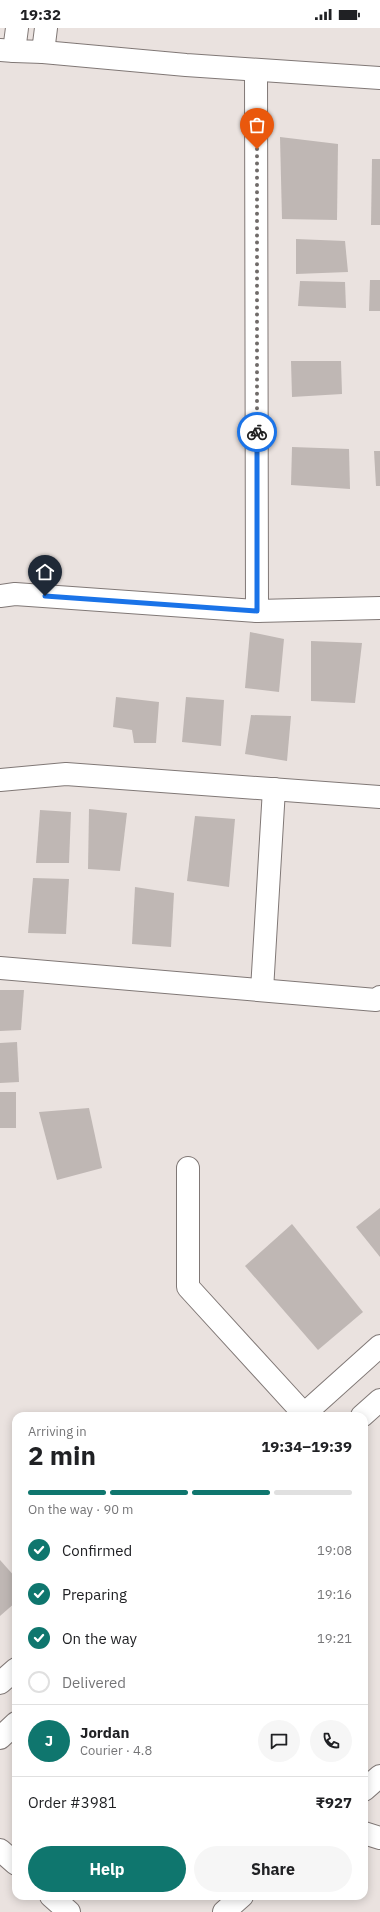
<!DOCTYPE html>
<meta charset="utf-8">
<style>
body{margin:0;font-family:"IBM Plex Sans",sans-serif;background:#f6f6f6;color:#202124;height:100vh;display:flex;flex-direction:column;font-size:15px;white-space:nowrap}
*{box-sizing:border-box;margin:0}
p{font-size:13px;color:#757577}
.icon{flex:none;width:22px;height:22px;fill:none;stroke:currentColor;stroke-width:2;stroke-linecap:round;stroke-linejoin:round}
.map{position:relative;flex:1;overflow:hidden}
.drawer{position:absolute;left:12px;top:1384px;width:356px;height:488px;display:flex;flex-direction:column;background:#fff;border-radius:12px;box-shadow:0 2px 10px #0003}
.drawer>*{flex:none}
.pin{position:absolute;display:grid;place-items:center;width:34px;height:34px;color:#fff;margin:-41px -17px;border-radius:50% 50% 50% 0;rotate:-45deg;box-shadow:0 0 4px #0007}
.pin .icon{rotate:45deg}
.courier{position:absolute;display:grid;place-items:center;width:40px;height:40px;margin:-20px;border:3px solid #1a73e8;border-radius:50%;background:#fff;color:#222;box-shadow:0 1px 5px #0007}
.head em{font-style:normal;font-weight:700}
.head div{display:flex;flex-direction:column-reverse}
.head{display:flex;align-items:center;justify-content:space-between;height:68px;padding:0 16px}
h1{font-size:26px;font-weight:700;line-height:30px}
.bar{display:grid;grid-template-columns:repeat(4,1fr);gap:6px 4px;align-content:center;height:48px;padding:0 16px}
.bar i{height:5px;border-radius:3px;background:#e0e0e0}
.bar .on{background:#0f766e}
.bar p{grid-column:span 4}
.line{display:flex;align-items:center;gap:10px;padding:0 16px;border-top:1px solid #e0e0e0}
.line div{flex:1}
.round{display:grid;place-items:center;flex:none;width:42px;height:42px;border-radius:21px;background:#f6f6f6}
ol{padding:0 16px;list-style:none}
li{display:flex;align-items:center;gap:12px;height:44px}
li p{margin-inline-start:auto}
li .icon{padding:4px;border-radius:50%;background:#0f766e;color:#fff;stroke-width:4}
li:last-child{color:#757577}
li i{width:22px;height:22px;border:2px solid #e0e0e0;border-radius:50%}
.action{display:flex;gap:8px;margin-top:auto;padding:8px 16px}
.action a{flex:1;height:46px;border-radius:24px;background:#0f766e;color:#fff;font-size:16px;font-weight:700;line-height:46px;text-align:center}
.action a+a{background:#f6f6f6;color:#202124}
.status{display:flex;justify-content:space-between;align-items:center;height:28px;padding:0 20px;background:#fff;direction:ltr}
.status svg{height:11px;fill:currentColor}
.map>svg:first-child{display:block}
.building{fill:#bfb7b4}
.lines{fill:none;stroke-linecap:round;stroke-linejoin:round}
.minor-casing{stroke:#807876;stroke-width:24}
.major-casing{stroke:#807876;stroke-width:24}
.minor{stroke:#fff;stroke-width:22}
.major{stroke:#fff;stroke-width:22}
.done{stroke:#706b69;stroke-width:4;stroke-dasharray:0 7.2}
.route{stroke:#1a73e8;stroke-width:5}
</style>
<div class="status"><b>19:32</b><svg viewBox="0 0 49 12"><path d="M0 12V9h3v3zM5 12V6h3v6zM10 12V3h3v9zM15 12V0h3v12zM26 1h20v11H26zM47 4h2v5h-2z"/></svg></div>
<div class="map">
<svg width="380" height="1884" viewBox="0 0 380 1884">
<rect width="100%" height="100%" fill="#eae2df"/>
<g class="building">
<polygon points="280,109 338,116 337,192 282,191"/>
<polygon points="372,131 380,131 380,197 371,197"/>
<polygon points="296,211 345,213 348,244 296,246"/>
<polygon points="370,252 380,252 380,283 369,283"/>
<polygon points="300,253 345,254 346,280 298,278"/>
<polygon points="291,333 341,333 342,366 292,369"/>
<polygon points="292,419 349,421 350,461 291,457"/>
<polygon points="374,423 380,423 380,458 376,458"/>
<polygon points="250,604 284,611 279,664 245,660"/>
<polygon points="311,613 362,615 355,675 311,673"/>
<polygon points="116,669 159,674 156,715 134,715 132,702 113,699"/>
<polygon points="186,669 224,672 221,718 182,714"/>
<polygon points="251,687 291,688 287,733 245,726"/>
<polygon points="89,781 127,785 120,843 88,841"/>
<polygon points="40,782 71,784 69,835 36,835"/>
<polygon points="195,788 235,791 229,859 187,853"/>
<polygon points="33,850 69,851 66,906 28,905"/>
<polygon points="135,859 174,865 171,919 132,916"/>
<polygon points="0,962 24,962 21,1002 0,1003"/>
<polygon points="17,1014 19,1054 0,1055 0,1015"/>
<rect x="0" y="1064" width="16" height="36"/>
<polygon points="89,1080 102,1140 57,1152 39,1084"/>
<polygon points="380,1180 380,1229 356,1199"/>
<polygon points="292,1196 363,1284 318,1322 245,1238"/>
<polygon points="0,1532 16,1550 16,1574 0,1588"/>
</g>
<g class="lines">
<defs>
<g id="minor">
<polyline points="0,22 14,23"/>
<polyline points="43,24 186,37 380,50"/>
<polyline points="256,42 257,583"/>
<polyline points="0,568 15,566 257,583 380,580"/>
<polyline points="0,752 66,746 380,769"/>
<polyline points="0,940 376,972 380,969"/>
<polyline points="262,962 274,761"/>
<polyline points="188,1140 188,1259 304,1386"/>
<polyline points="302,1388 380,1318"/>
<polyline points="362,1388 380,1372"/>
<polyline points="0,1655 16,1641"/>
<polyline points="0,1710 16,1695"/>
<polyline points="364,1762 380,1748"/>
<polyline points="364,1805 380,1810"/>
<polyline points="0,1822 16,1836"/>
<polyline points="51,1868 69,1884"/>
<polyline points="224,1884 242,1868"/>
</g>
<polyline id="major" points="17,0 14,23 43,24 46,0"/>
</defs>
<use href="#minor" class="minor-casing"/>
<use href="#major" class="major-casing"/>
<use href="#minor" class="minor"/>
<use href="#major" class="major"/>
</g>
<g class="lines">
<polyline class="done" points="257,121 257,404"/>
<polyline class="route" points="45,568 257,583 257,404"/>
</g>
</svg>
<div class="pin" style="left:257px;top:121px;background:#ea580c"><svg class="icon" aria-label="bag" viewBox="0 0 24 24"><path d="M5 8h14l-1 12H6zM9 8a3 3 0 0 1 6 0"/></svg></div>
<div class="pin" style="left:45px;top:568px;background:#1f2937"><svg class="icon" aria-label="home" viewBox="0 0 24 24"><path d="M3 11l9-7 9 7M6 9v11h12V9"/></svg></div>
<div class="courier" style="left:257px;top:404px"><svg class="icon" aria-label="bike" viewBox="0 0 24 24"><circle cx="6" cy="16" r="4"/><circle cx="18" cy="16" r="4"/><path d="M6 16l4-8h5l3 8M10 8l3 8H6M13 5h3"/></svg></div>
<section class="drawer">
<div class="head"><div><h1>2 min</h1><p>Arriving in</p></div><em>19:34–19:39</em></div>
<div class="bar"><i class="on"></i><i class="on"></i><i class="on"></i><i></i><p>On the way · 90 m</p></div>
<ol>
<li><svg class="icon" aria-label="check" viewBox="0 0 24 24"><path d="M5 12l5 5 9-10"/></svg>Confirmed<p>19:08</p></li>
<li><svg class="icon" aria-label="check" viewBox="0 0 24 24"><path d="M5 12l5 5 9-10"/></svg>Preparing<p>19:16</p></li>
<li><svg class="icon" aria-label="check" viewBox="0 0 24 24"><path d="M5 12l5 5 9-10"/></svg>On the way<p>19:21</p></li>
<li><i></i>Delivered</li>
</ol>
<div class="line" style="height:72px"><b class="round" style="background:#0f766e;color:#fff">J</b><div><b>Jordan</b><p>Courier · 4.8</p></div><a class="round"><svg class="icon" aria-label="chat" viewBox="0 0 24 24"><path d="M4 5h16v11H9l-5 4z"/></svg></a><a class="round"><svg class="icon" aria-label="phone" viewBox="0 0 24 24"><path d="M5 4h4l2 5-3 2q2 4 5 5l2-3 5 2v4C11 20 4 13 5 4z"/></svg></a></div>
<div class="line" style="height:52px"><div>Order #3981</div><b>₹927</b></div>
<div class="action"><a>Help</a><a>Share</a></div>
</section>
</div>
